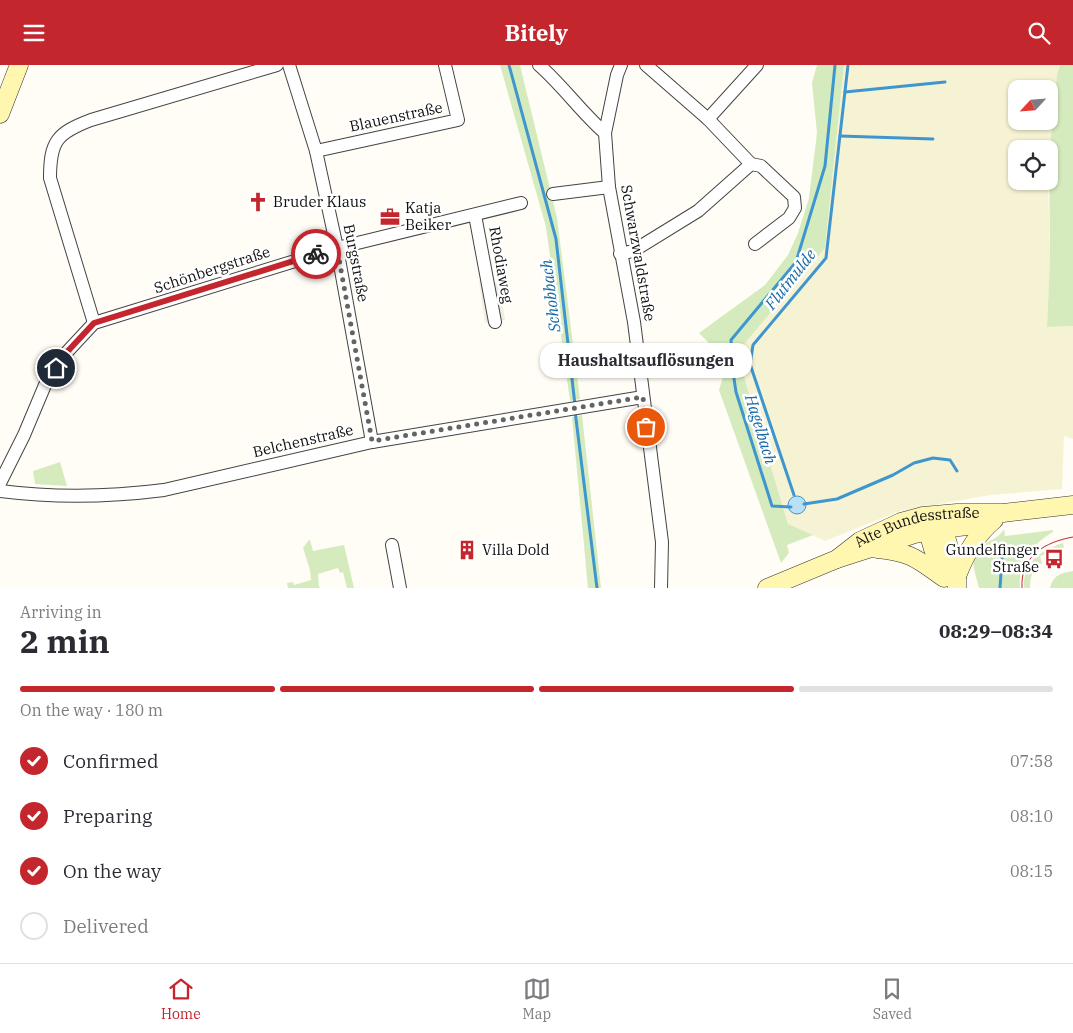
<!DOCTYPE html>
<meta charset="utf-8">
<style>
body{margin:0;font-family:"IBM Plex Serif",serif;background:#f2f2f3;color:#2b2b33;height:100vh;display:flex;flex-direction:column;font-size:19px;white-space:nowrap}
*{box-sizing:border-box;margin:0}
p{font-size:16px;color:#7c7c81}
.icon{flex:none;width:28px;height:28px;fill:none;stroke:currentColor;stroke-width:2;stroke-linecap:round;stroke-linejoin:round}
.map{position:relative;height:523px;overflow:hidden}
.side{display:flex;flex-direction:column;background:#fff;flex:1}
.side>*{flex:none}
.needle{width:32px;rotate:244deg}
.tools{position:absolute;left:1008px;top:15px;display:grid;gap:10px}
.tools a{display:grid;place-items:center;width:50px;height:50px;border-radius:10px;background:#fff;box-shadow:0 1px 4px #0004;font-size:25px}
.pin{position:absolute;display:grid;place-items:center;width:42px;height:42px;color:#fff;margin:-21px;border:2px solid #fff;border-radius:50%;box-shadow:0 1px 5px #0007}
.courier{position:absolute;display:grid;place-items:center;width:50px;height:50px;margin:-25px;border:4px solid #c4262e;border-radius:50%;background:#fff;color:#222;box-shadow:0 1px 6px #0007}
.bubble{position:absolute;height:35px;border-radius:15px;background:#fff;box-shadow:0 1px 4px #0004;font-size:16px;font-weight:700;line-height:35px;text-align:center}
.overview em{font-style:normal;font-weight:700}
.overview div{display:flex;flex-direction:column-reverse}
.overview{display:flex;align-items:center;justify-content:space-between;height:85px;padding:0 20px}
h1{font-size:32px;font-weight:700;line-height:38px}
.bar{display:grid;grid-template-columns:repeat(4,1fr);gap:8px 5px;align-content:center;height:60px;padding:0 20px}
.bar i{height:6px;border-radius:4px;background:#e1e1e2}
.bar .on{background:#c4262e}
.bar p{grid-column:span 4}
ol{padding:0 20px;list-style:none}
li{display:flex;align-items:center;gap:15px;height:55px}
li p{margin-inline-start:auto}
li .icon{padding:5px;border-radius:50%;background:#c4262e;color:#fff;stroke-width:4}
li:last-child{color:#7c7c81}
li i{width:28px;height:28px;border:2px solid #e1e1e2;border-radius:50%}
header{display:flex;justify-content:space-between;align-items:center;height:65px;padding:0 20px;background:#c4262e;color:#fff;font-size:22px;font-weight:700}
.menu{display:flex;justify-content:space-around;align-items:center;height:70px;border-top:1px solid #e1e1e2;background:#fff;font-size:14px;color:#7c7c81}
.menu a{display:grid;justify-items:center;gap:2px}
.menu .on{color:#c4262e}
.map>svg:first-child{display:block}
.farmland{fill:#f6f3d4;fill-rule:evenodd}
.green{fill:#d5ebbd}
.plaza{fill:#f1ede2}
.water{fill:#b9e0f7;stroke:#3f96cf}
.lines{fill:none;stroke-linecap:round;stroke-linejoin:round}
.stream{stroke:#3f96cf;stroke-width:3}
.street-casing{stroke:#444;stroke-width:14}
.secondary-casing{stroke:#333;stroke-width:19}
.street{stroke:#fff;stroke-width:12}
.secondary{stroke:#fff6b0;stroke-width:18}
.tram{stroke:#c4262e;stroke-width:1}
.done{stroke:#646461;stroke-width:5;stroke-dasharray:0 9}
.route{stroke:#c4262e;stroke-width:6}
.labels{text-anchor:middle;stroke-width:5;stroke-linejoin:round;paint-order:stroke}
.street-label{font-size:15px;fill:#111;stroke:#fff}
.poi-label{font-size:15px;fill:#111;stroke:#fff;text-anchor:start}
.water-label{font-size:16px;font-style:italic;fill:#1768a6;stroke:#fff}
</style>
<header><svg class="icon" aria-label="menu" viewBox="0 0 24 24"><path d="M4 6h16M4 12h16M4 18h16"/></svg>Bitely<svg class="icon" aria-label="search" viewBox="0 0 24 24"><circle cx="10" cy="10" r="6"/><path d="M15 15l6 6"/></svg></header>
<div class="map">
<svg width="1073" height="523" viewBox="0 0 1073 523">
<rect width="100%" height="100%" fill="#fffdf5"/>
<path class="farmland" d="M 844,0 L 1060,0 L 1057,9 L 1049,93 L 1049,84 L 1016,84 L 1016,116 L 1048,116 L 1050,192 L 1047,262 L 1073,261 L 1073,374 L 1064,371 L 1062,424 L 990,430 L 900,446 L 825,476 L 788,459 L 742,305 L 741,283 L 825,183 ZM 1016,24 L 1049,24 L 1049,56 L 1016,56 Z"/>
<g class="green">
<polygon points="500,0 520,0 557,153 580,334 570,336 546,162"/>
<polygon points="817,0 844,0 825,183 741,283 742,305 788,459 813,470 787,480 789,488 781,498 719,325 725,305 710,279 699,268 765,220 788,190 798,168 809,133 817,68 812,18"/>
<polygon points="1060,0 1073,0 1073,261 1047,262 1050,192 1049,93 1057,9"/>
<polygon points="582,350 601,523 588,523 572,352"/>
<polygon points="60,397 67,421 35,419 33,406"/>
<path d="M 1004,464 L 1005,471 L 1053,465 L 1053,467 C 1033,478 1018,499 1020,523 L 979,523 L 974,504 L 972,489 L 979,476 L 984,480 C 991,474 999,473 1004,464 Z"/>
<polygon points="309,475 310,475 313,486 344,480 354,523 347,523 343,507 340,508 338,503 318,509 319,522 321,523 288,523 287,518 293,517 294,520 311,515 310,505 303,483"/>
<path d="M 1063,478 L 1064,483 L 1040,491 L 1042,498 C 1032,503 1030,513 1030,523 L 1024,523 C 1022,497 1042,485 1063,478 Z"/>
<path d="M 1073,506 L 1073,523 L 1050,523 C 1053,510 1061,508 1073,506 Z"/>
</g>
<polygon class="plaza" points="487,213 499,220 505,255 485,258 479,216"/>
<circle class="water" cx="797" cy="440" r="9"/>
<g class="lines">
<g class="stream">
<polyline points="509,0 556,174 575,340"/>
<polyline points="845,27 945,17"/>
<polyline points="840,71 933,74"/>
<polyline points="575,346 597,523"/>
<polyline points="794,430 750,299 753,280 826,193 848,0"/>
<polyline points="804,439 837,434 893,410 914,398 933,393 950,395 957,406"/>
<polyline points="791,442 772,441 736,327 733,307 731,275 796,197 825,101 835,0"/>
<polyline points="998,479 1002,493 1000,523"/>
</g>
<defs>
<g id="street">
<polyline points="289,0 316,86 337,183 372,377"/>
<path d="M 539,0 C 563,21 581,47 605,68"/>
<polyline points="621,0 617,10 605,68 609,122 634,257 662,477 661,523"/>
<polyline points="646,0 708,54 751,99 761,101 794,132 795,143 789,153 755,179"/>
<polyline points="708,54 757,0"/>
<polyline points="316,86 458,55 445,0"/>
<polyline points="553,129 609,122"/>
<polyline points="475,150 495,257"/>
<polyline points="620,189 633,186 698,146 751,99"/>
<path d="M 94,258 L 50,113 C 50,76 57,68 91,55 L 277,0"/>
<polyline points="0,418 24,370 45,320 67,287 94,258 337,183 521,138"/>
<path d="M 0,426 C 55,433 109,432 164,425 L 372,377 L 643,332"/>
<polyline points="392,480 400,523"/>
</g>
<g id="secondary">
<polyline points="0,49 19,0"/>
<polyline points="941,454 957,511 957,523"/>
<polyline points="925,457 933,484 944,512"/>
<path d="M 877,484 C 911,487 917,494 944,513"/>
<path id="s1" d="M 837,494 L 860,476 L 901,457 L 923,451 L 957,448 L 1003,448 L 1073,440"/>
<path d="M 957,511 C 965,490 977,469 994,455"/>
<polyline points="767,523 837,494 915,469 943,464 990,458"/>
</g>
</defs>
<use href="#street" class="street-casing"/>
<use href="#secondary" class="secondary-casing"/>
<use href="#street" class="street"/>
<use href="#secondary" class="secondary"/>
<path class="tram" d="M 1022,523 C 1020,491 1045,477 1073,472"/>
</g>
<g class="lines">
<polyline class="done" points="316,189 337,183 372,376 643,332 646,362"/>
<polyline class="route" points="56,303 67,287 94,258 316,189"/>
</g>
<defs>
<symbol id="church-bare" viewBox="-9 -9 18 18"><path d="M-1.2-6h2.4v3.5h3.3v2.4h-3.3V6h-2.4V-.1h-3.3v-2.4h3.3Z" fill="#c4262e" stroke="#fff" stroke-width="2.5" paint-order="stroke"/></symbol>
<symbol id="office-bare" viewBox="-9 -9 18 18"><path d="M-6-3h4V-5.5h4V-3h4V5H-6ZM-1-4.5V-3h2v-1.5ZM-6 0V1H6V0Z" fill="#c4262e" stroke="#fff" stroke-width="2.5" paint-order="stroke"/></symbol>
<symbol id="building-bare" viewBox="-9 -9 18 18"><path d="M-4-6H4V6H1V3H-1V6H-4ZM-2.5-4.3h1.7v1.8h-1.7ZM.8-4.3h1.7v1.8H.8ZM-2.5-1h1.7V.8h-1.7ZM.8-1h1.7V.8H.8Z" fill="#c4262e" stroke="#fff" stroke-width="2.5" paint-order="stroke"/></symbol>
<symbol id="bus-bare" viewBox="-9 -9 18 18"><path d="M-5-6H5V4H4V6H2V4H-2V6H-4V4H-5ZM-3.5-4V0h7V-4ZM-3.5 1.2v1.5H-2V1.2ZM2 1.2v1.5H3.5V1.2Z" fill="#c4262e" stroke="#fff" stroke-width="2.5" paint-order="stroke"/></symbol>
</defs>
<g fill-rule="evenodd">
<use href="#church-bare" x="244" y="123" width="28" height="28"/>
<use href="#office-bare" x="376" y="138" width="28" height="28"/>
<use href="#building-bare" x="453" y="471" width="28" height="28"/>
<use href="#bus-bare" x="1040" y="480" width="28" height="28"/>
</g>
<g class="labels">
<g class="street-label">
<text transform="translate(396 52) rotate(-12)" y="5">Blauenstraße</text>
<text transform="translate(638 188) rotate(80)" y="5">Schwarzwaldstraße</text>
<text transform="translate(356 198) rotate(79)" y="5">Burgstraße</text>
<text transform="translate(501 200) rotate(80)" y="5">Rhodiaweg</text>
<text transform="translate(212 205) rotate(-18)" y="5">Schönbergstraße</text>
<text transform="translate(303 376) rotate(-13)" y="5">Belchenstraße</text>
<text dy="5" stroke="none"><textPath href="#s1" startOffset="89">Alte Bundesstraße</textPath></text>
</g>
<g class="poi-label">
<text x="273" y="142">Bruder Klaus</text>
<text x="405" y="148">Katja<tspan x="405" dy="17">Beiker</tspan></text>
<text x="482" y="490">Villa Dold</text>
<text x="1039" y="490" text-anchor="end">Gundelfinger<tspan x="1039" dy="17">Straße</tspan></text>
</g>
<g class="water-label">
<text transform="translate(790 214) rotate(-52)" y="6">Flutmulde</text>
<text transform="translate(550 231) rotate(-97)" y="6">Schobbach</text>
<text transform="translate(761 364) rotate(73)" y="6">Hagelbach</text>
</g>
</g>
</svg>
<div class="tools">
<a><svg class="needle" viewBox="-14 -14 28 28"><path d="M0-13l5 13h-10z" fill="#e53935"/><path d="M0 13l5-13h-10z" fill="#7c7c81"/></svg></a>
<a><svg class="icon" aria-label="locate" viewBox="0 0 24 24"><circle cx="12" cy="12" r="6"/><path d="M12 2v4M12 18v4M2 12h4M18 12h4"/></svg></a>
</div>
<div class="pin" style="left:646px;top:362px;background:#ea580c"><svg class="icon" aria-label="bag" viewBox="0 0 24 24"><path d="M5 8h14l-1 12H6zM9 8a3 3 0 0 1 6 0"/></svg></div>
<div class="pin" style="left:56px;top:303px;background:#1f2937"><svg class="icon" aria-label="home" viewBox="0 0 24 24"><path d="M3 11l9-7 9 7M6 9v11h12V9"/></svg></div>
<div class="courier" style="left:316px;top:189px"><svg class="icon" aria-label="bike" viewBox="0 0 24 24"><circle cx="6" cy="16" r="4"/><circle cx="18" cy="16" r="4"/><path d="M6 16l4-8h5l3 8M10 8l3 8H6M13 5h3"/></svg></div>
<div class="bubble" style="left:540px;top:278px;width:212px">Haushaltsauflösungen</div>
</div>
<section class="side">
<div class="overview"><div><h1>2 min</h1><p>Arriving in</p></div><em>08:29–08:34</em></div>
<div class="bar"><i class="on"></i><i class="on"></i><i class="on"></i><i></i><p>On the way · 180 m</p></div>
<ol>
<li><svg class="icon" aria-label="check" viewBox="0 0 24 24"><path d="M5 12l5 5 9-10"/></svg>Confirmed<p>07:58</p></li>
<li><svg class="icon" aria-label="check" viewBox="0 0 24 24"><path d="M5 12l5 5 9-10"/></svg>Preparing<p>08:10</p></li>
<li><svg class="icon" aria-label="check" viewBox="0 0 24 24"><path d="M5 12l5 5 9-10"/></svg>On the way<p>08:15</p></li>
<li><i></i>Delivered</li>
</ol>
</section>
<nav class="menu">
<a class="on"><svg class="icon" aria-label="home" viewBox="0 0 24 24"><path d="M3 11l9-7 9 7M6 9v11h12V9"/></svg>Home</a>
<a><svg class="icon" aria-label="map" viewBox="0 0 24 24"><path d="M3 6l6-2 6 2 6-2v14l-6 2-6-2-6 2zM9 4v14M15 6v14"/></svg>Map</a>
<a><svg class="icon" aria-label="saved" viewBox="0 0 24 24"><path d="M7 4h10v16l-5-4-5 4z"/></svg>Saved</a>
</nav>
